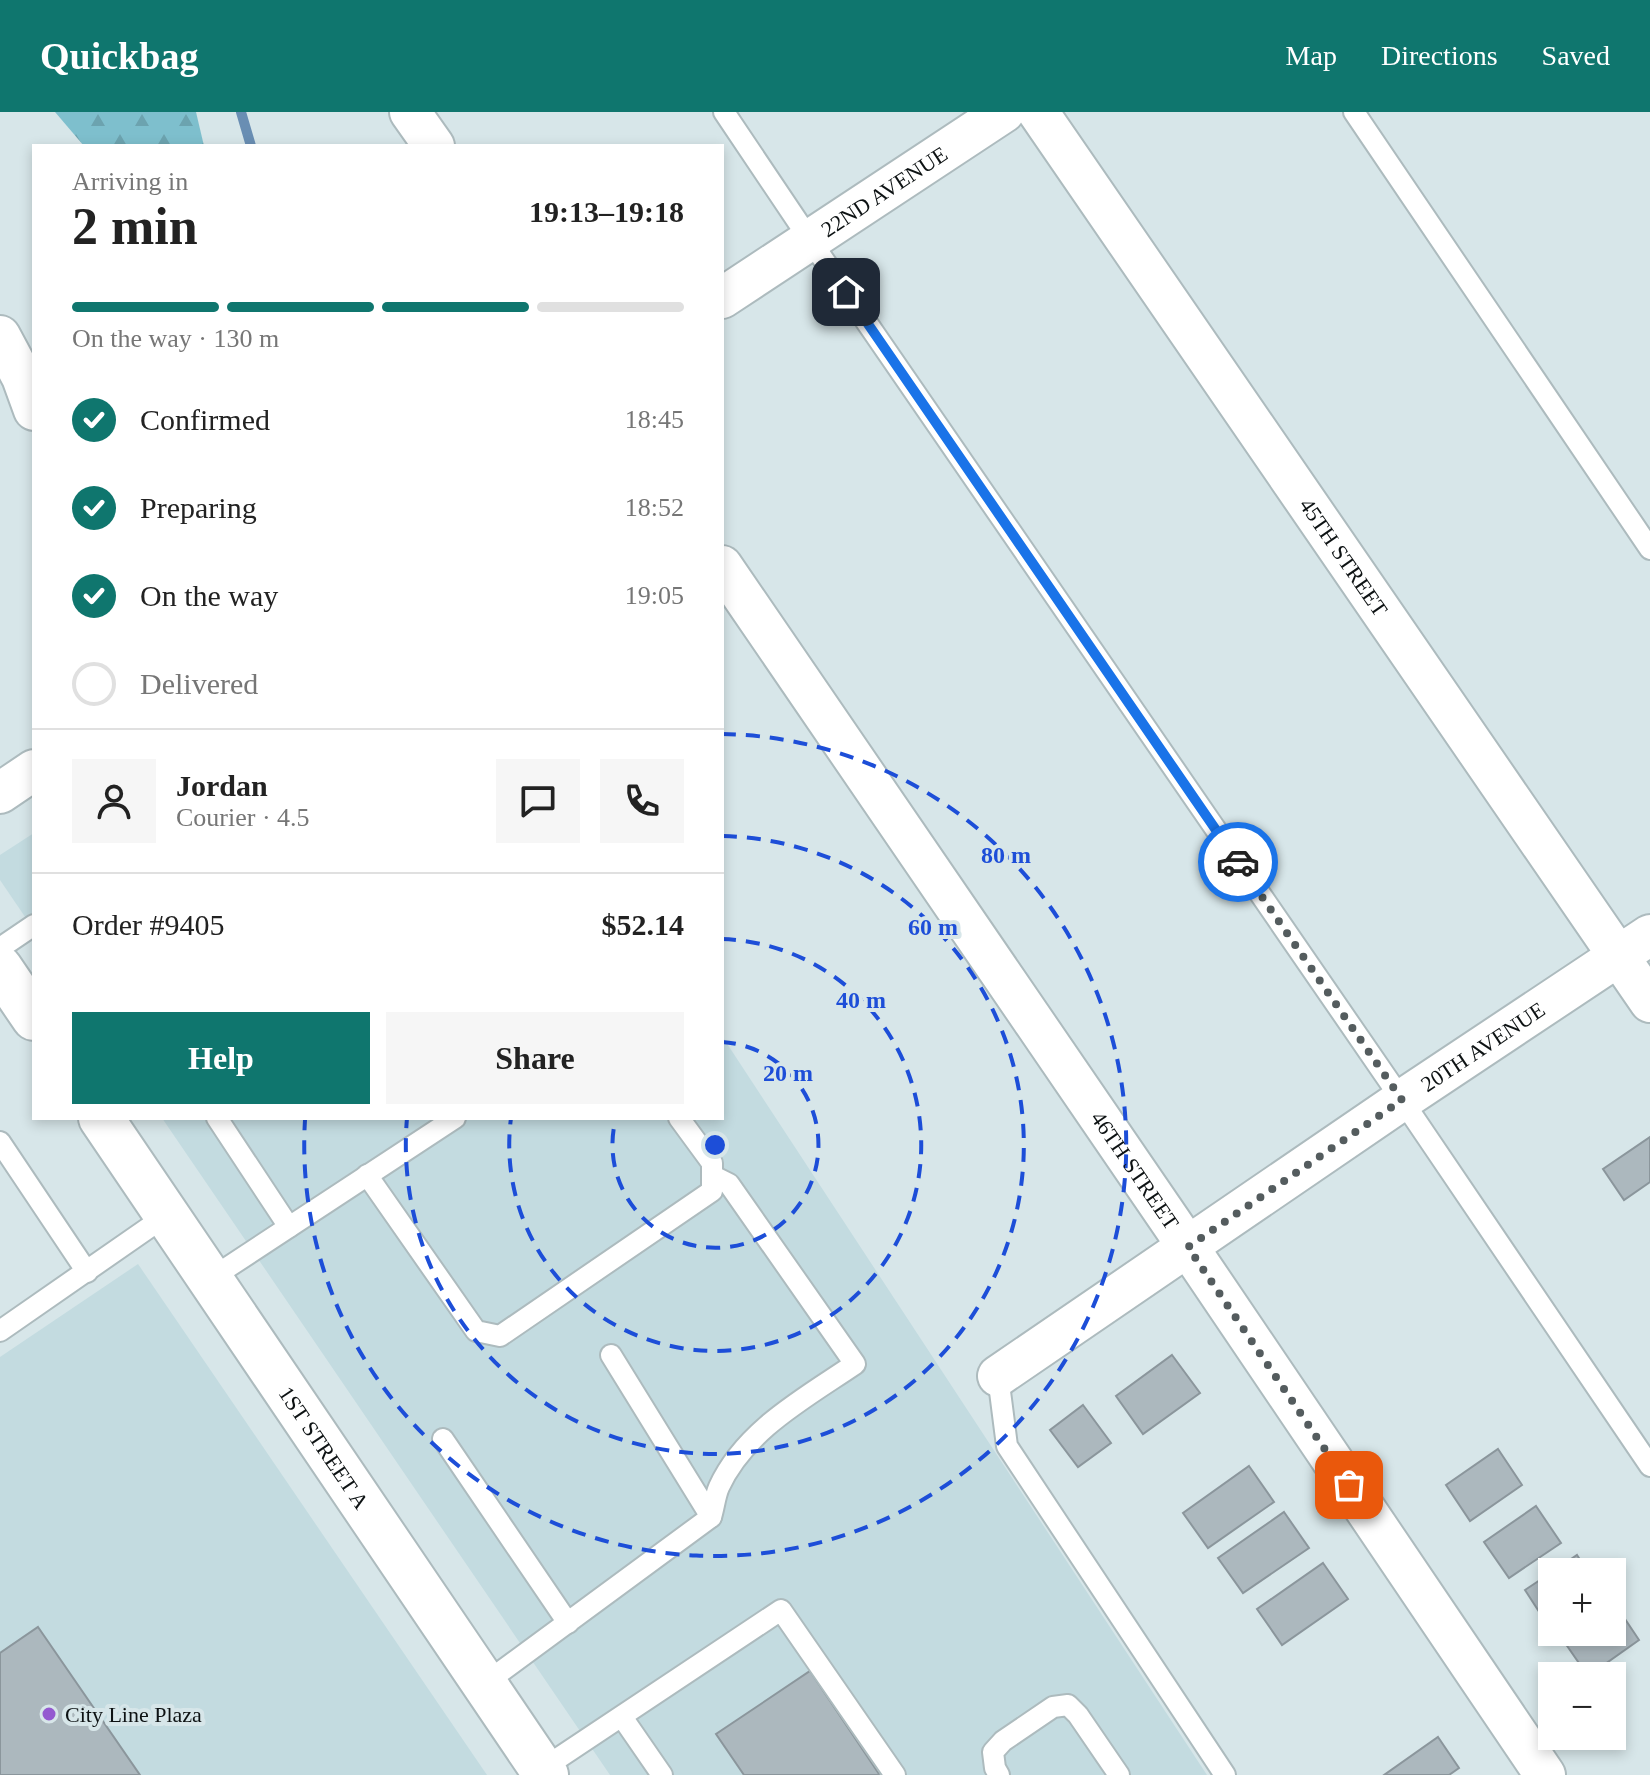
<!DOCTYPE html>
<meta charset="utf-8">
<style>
body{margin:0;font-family:Georgia,serif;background:#f6f6f6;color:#222;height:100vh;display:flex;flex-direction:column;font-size:30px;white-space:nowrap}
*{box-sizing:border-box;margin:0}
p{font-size:26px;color:#767676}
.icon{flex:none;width:44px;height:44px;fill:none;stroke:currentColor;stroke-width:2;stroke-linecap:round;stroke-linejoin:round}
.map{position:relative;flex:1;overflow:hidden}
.sheet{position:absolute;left:32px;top:32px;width:692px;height:976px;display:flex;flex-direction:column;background:#fff;border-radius:0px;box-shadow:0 4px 12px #0003}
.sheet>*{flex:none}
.fabs{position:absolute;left:1538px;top:1446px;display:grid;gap:16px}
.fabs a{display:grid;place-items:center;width:88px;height:88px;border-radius:0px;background:#fff;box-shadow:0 4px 12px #0003;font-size:40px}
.pin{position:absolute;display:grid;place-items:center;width:68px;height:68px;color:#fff;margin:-34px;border-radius:16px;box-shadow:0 4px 12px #0006}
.courier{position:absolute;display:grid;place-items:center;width:80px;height:80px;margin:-40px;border:6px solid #1a73e8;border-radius:50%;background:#fff;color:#222;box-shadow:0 2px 10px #0007}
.head em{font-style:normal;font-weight:700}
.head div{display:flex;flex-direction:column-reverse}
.head{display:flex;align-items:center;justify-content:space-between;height:136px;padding:0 40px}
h1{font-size:52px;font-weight:700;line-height:60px}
.bar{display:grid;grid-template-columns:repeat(4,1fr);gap:12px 8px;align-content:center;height:96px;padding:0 40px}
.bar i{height:10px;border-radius:6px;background:#e0e0e0}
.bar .selected{background:#0f766e}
.bar p{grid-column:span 4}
.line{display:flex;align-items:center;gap:20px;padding:0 40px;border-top:2px solid #e0e0e0}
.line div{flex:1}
.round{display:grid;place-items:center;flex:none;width:84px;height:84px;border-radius:0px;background:#f6f6f6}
ol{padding:0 40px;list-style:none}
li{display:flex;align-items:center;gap:24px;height:88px}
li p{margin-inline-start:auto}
li .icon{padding:8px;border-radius:50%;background:#0f766e;color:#fff;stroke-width:4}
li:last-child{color:#767676}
li i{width:44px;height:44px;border:4px solid #e0e0e0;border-radius:50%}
.button{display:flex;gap:16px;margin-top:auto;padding:16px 40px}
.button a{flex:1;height:92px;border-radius:0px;background:#0f766e;color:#fff;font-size:32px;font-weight:700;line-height:92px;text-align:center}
.button a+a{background:#f6f6f6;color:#222}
header{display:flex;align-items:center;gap:48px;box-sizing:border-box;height:112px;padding:0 40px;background:#0f766e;color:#fff}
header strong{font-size:38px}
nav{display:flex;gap:44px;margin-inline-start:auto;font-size:28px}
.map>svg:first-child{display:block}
.built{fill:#c3dbe0}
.forest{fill:url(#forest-firs)}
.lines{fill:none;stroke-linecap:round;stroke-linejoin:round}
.stream{stroke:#698eb3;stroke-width:10}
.building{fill:#acb8be;stroke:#8b969c;stroke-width:2}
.lane-casing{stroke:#adbbbe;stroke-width:24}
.street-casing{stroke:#adbbbe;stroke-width:44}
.secondary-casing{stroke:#adbbbe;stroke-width:48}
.lane{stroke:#fff;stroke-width:20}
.street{stroke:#fff;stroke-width:40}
.secondary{stroke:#fff;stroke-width:44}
.done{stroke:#545c5e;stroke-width:8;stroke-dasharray:0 14.4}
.route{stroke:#1a73e8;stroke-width:10}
.ring{fill:none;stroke:#1d4ed8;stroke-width:4;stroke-dasharray:14 10}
.poi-dot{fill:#9459d0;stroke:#d7e6e9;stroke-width:3}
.labels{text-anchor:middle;stroke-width:8;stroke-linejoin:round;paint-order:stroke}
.street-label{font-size:22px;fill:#0d1213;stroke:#d7e6e9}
.poi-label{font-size:22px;fill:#0d1213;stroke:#d7e6e9;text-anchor:start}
.centre{fill:#1d4ed8;stroke:#d7e6e9;stroke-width:4}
.ring-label{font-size:24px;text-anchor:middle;font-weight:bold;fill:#1d4ed8;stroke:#d7e6e9;stroke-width:8;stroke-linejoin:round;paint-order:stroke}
</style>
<header>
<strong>Quickbag</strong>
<nav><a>Map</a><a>Directions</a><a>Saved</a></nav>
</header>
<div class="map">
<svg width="1650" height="1663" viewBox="0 0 1650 1663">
<defs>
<pattern id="forest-firs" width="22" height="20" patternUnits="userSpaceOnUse" patternTransform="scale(2)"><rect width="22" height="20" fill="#7ebfcd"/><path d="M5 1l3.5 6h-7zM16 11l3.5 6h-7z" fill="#6ca3af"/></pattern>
</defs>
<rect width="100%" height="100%" fill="#d7e6e9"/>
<g class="built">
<polygon points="34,721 34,818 0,768 0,743"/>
<polygon points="722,924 1207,1663 610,1663 162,1006 722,1006"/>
<polygon points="138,1152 487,1663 0,1663 0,1245"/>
</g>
<polygon class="forest" points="55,0 196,0 204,34 84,34"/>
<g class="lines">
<polyline class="stream" points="241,0 251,34"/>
</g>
<g class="building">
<polygon points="1650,1025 1650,1070 1624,1088 1603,1057"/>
<polygon points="1172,1243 1200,1281 1143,1322 1116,1284"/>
<polygon points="1083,1293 1111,1331 1078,1355 1050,1318"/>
<polygon points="1498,1337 1522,1373 1470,1409 1446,1373"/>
<polygon points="1249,1354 1274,1390 1208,1436 1183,1401"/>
<polygon points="1536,1394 1561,1431 1509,1466 1484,1430"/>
<polygon points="1284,1400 1309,1436 1243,1481 1218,1446"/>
<polygon points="1577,1443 1588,1460 1552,1460"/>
<polygon points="1323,1451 1348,1487 1282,1533 1257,1497"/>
<polygon points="1552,1460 1552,1513 1549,1515 1525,1478"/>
<polygon points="1615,1492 1639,1528 1588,1564 1563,1528 1574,1520 1612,1520 1612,1494"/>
<polygon points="38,1515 140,1663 0,1663 0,1541"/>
<polygon points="810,1559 879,1662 878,1663 744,1663 716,1622"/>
<polygon points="1438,1625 1459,1656 1449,1663 1384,1663"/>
</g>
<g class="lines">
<defs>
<g id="lane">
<polyline points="724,0 810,128 1402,988 1650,1354"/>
<polyline points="1354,0 1650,437"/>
<polyline points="0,836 34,813"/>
<polyline points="217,1006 289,1115"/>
<polyline points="0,1030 87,1160"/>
<polyline points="367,1063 476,1219 500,1224 712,1079 712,1051 679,1006"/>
<polyline points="210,1167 455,1006"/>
<polyline points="0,1219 167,1103"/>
<polyline points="611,1243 711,1405"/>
<polyline points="998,1264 1007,1334 1225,1663"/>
<polyline points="443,1327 568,1511"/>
<path d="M 484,1572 L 711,1405 C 714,1396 715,1384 719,1375 C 745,1318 805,1286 855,1252 L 729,1072 L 713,1064"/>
<polyline points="622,1605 662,1663"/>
<polyline points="542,1657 781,1498 895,1663"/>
<polyline points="999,1663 995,1656 993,1640 1003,1629 1053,1595 1068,1593 1078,1603 1119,1663"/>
</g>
<g id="street">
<polyline points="410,0 434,34"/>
<path id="s1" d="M 1038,0 L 1650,890"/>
<path id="s2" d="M 722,186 L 1004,0"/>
<polyline points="0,224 22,265 34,298"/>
<path id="s3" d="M 722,454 L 1188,1135 L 1545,1663"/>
<polyline points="0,681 34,658"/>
<path id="s4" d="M 998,1264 L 1402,988 L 1650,823"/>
</g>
<g id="secondary">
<polyline points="0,856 34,906"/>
<path id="s5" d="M 101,1006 L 546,1663"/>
</g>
</defs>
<use href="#lane" class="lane-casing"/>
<use href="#street" class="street-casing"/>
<use href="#secondary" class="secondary-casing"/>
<use href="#lane" class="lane"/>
<use href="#street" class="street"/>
<use href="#secondary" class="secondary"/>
</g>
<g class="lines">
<polyline class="done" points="1238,750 1402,988 1188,1135 1349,1373"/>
<polyline class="route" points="846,180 1238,750"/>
</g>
<g class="ring">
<path d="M722 930A103 103 0 1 1 616 1006"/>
<path d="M722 827A206 206 0 1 1 511 1006"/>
<path d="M723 724A309 309 0 1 1 407 1006"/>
<path d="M722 622A411 411 0 1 1 305 1008"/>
</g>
<circle class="poi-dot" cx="49" cy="1602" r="8"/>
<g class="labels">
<g class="street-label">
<text dy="8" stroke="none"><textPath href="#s2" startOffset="194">22ND AVENUE</textPath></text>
<text dy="8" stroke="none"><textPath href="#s1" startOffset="540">45TH STREET</textPath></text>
<text dy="8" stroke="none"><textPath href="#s4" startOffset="586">20TH AVENUE</textPath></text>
<text dy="8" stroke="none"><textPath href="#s3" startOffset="732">46TH STREET</textPath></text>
<text dy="8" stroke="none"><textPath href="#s5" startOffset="398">1ST STREET A</textPath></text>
</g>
<g class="poi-label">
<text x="65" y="1610">City Line Plaza</text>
</g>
</g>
<circle cx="715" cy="1033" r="12" class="centre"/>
<g class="ring-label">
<text x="1006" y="751">80 m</text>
<text x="933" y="823">60 m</text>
<text x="861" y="896">40 m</text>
<text x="788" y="969">20 m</text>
</g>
</svg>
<div class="fabs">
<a>+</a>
<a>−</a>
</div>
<div class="pin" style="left:1349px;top:1373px;background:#ea580c"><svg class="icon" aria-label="bag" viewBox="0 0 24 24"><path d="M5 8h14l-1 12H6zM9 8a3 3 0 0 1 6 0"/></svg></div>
<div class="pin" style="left:846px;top:180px;background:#1f2937"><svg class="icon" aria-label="home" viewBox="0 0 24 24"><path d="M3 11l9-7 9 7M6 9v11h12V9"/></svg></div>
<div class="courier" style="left:1238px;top:750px"><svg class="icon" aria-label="car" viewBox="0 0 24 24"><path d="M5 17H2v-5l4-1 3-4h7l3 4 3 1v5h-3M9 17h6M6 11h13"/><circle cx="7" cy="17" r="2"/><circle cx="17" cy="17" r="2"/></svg></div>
<section class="sheet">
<div class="head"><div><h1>2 min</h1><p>Arriving in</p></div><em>19:13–19:18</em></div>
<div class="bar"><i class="selected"></i><i class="selected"></i><i class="selected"></i><i></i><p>On the way · 130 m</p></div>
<ol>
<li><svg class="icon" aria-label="check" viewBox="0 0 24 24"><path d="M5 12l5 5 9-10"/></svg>Confirmed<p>18:45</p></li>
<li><svg class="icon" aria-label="check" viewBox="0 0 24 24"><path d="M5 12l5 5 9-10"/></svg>Preparing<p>18:52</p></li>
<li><svg class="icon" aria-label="check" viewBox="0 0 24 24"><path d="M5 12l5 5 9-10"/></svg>On the way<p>19:05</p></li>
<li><i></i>Delivered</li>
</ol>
<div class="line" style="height:144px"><a class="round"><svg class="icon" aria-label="person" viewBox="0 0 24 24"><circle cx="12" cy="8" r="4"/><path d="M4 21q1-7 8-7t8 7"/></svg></a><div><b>Jordan</b><p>Courier · 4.5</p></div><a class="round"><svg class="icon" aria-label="chat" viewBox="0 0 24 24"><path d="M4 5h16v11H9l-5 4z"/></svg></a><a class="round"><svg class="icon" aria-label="phone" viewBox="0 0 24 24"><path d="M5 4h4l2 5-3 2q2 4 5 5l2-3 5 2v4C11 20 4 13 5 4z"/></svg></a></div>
<div class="line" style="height:104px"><div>Order #9405</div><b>$52.14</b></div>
<div class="button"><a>Help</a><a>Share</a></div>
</section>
</div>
